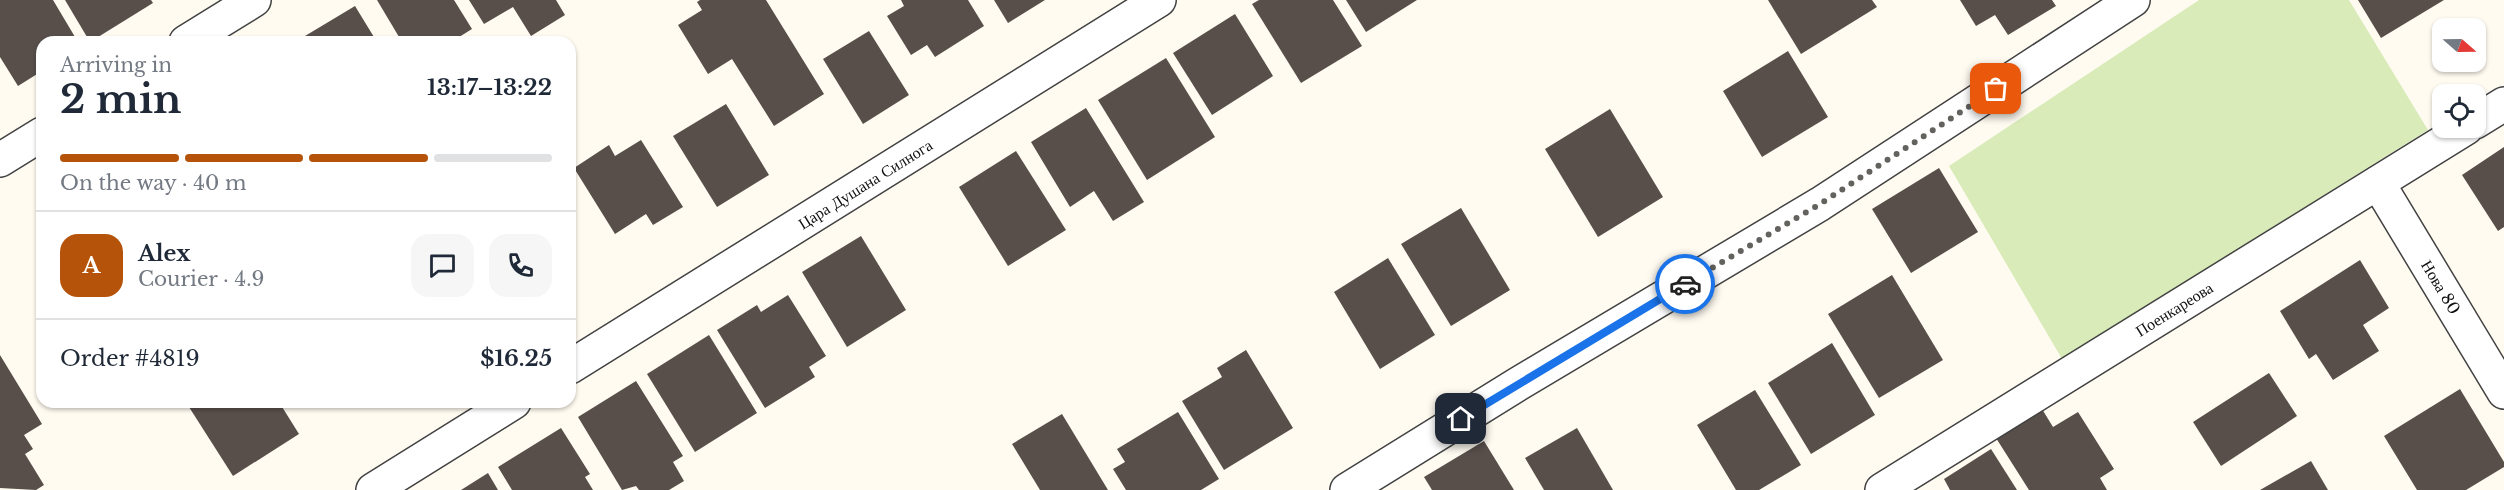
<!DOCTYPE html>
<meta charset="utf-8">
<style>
body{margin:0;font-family:"Libre Baskerville",serif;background:#f6f6f7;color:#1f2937;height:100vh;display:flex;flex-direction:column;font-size:22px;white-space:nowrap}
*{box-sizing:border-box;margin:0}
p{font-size:20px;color:#747a83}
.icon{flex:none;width:33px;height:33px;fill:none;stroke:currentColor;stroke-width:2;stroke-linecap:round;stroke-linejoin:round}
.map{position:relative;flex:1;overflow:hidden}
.panel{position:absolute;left:36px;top:36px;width:540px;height:372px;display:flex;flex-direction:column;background:#fff;border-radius:18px;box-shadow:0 2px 4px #0004}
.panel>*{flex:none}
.needle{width:39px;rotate:110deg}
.fabs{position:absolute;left:2432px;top:18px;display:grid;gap:12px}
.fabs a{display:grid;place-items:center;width:54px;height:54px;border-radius:12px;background:#fff;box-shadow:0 2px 4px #0004;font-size:30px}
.pin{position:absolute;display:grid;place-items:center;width:51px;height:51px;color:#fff;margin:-26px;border-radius:12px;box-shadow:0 3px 9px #0006}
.courier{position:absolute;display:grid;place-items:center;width:60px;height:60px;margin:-30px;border:4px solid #1a73e8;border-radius:50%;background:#fff;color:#222;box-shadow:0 2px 8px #0007}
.headline em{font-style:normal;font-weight:800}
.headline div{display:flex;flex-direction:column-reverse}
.headline{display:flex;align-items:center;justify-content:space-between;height:102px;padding:0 24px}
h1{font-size:39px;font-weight:800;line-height:45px}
.bar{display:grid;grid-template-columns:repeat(4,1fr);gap:9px 6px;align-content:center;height:72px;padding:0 24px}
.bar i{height:8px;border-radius:4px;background:#e0e1e3}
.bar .current{background:#b45309}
.bar p{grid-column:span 4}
.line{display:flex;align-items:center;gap:15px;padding:0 24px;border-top:2px solid #e0e1e3}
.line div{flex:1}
.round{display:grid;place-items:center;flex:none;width:63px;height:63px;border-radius:18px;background:#f6f6f7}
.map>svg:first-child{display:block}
.green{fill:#d9ebb9}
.building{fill:#584f4b}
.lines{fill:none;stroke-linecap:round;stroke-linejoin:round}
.minor-casing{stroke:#424242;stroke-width:36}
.minor{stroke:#fff;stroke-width:33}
.done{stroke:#63625e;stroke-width:6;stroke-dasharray:0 10.8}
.route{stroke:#1a73e8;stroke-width:8}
.labels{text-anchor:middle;stroke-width:6;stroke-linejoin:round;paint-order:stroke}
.street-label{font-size:16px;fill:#0f0f0f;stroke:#fff}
</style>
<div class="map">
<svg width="2504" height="490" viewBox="0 0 2504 490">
<rect width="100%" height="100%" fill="#fffbf1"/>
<polygon class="green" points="2199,0 2349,0 2428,130 2062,359 1949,166"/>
<g class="building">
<polygon points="0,0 53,0 78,42 42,42 42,71 18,86 0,57"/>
<polygon points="65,0 151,0 153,3 90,42"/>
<polygon points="377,0 454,0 472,29 451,42 402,42"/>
<polygon points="469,0 556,0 565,15 531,36 513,7 484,24"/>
<polygon points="700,0 766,0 824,94 774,126 732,59 708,74 678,25 702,10 697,2"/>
<polygon points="901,0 968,0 984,26 935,57 927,45 911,55 887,16 904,6"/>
<polygon points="994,0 1045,0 1008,23"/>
<polygon points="1259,0 1333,0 1362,46 1301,83 1252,4"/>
<polygon points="1346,0 1417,0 1366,32"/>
<polygon points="1768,0 1872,0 1877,7 1801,54"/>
<polygon points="1960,0 2052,0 2056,6 2008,35 1995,15 1976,26"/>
<polygon points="2358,0 2444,0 2381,38"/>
<polygon points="355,6 377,42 295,42"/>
<polygon points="1235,14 1273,76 1212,115 1173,53"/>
<polygon points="869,31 909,95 863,124 823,59"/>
<polygon points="1788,51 1828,117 1762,157 1723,91"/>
<polygon points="1166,58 1215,137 1147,180 1098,100"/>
<polygon points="726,104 769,175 717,207 673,136"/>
<polygon points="1086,108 1144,202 1113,221 1094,191 1070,207 1031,142"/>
<polygon points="1610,109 1663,197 1598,237 1545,149"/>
<polygon points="641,140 683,207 653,225 646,214 615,234 574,168 609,145 615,156"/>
<polygon points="2504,147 2504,227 2498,231 2462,175"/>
<polygon points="1016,151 1066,230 1008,266 959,187"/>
<polygon points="1939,168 1978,232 1911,273 1872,209"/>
<polygon points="1461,208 1510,290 1451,326 1401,244"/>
<polygon points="861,236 906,310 847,347 802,272"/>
<polygon points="1388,258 1435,335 1380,369 1334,292"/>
<polygon points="2360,260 2389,308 2363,325 2379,351 2333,380 2316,354 2309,359 2280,311"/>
<polygon points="1892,275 1943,360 1879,398 1828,314"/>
<polygon points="788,295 826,356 809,367 815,377 765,408 717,330 757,305 761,312"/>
<polygon points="709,335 757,413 695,452 647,374"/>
<polygon points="1832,343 1875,415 1811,454 1768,383"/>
<polygon points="1246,350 1293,428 1224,470 1182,401 1222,377 1217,368"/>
<polygon points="0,355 42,424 24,435 33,449 25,454 44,485 36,490 0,488"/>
<polygon points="2269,373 2297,416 2221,466 2193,422"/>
<polygon points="636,381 683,456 673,462 684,481 669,490 639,490 636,486 622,490 578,417"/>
<polygon points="2460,389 2504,462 2504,467 2466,490 2417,490 2384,436"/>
<polygon points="1755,390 1801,465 1759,490 1736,490 1697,425"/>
<polygon points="197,402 279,402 299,434 233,476 189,407"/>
<polygon points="2042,409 2053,427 2078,412 2114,469 2100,478 2107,490 2029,490 1996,438"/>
<polygon points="1178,412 1219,479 1201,490 1126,490 1113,469 1125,462 1117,449"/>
<polygon points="1062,414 1108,490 1040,490 1012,444"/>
<polygon points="561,428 590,474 585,477 593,490 512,490 498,467"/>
<polygon points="1577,428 1613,490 1544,490 1525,458"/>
<polygon points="1484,441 1514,490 1432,490 1424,477"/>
<polygon points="1991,449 2017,490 1950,490 1944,479"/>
<polygon points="2311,461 2328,490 2260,490"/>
<polygon points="488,473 498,490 461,490"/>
</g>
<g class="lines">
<defs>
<g id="minor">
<polyline points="186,42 254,0"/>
<polyline points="2475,122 2504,104"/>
<polyline points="0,160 42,134"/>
<polyline points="2378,183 2504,392"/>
<polyline points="570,367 1159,0"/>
<polyline points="373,490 514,402"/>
<polyline points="1347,490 1518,384 1820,204 2133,0"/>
<polyline points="1882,490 2466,128"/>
</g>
</defs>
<use href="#minor" class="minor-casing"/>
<use href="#minor" class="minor"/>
</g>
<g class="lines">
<polyline class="done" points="1685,284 1820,204 1996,89"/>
<polyline class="route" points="1461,419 1685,284"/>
</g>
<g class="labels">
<g class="street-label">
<text transform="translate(865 184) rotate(-32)" y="6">Цара Душана Силнога</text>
<text transform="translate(2441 287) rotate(59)" y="6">Нова 80</text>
<text transform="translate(2174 309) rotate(-32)" y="6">Поенкареова</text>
</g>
</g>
</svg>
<div class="fabs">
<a><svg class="needle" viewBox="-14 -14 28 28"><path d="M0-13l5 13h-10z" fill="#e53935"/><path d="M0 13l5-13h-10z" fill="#747a83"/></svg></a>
<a><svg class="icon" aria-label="locate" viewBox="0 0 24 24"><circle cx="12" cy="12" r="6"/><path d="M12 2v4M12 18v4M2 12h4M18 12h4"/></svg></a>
</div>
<div class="pin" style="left:1996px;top:89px;background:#ea580c"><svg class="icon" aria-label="bag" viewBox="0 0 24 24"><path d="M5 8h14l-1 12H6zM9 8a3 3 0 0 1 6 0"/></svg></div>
<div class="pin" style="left:1461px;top:419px;background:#1f2937"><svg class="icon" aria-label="home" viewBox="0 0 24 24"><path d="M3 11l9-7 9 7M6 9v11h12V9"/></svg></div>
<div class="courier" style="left:1685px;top:284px"><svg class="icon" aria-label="car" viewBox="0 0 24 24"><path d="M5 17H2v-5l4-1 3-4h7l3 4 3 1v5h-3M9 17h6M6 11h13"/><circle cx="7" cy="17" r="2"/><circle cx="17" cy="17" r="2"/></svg></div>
<section class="panel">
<div class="headline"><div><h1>2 min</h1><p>Arriving in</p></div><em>13:17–13:22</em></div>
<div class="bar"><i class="current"></i><i class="current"></i><i class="current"></i><i></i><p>On the way · 40 m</p></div>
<div class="line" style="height:108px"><b class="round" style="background:#b45309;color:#fff">A</b><div><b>Alex</b><p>Courier · 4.9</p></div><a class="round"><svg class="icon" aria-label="chat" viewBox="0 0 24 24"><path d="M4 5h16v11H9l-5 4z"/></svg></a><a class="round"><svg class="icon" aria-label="phone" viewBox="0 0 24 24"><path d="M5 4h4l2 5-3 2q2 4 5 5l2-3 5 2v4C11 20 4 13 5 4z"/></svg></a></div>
<div class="line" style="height:78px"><div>Order #4819</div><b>$16.25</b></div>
</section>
</div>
